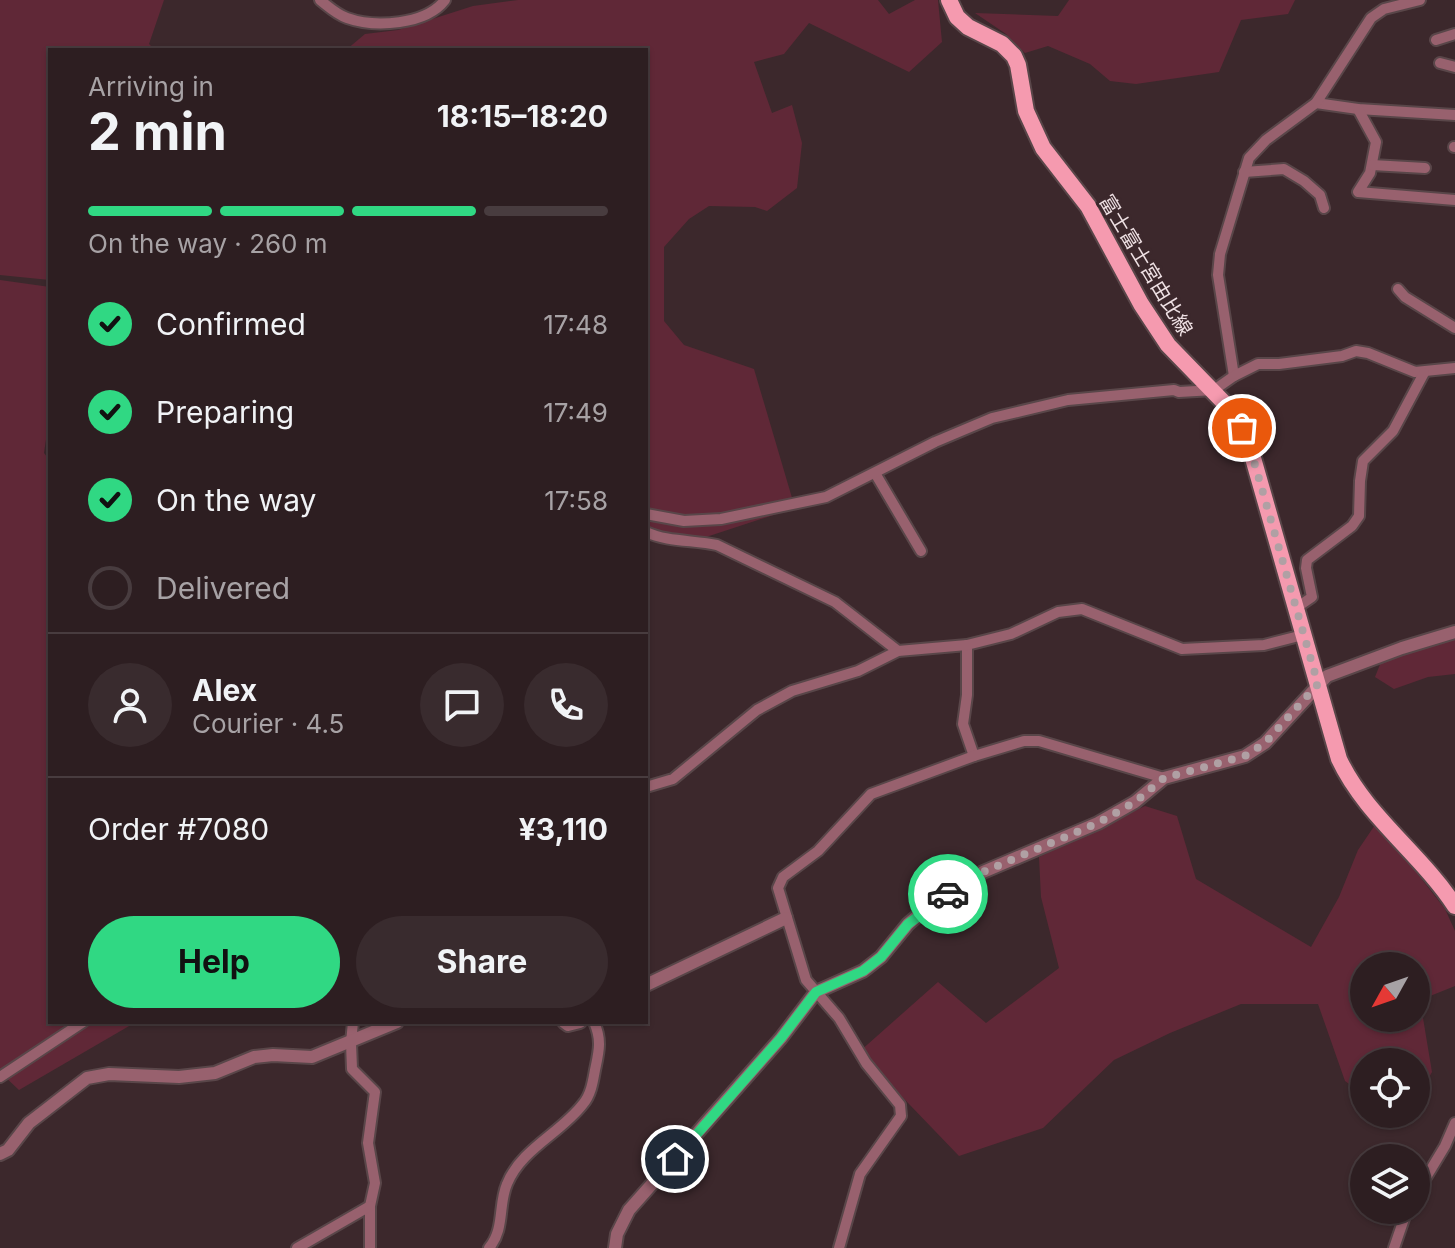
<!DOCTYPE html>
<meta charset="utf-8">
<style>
body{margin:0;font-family:Inter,"Noto Sans JP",sans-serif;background:#392b2e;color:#f1f3f6;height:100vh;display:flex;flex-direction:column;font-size:30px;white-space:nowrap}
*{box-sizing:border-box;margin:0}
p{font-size:26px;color:#a7a2a5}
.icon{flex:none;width:44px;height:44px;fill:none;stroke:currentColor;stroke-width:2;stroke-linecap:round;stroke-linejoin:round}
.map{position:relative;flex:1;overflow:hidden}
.details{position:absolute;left:48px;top:48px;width:600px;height:976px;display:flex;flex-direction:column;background:#2d1e21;border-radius:0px;box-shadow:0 2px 6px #0004,0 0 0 2px #483c3f}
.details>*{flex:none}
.needle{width:52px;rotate:230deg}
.controls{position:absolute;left:1350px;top:952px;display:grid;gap:16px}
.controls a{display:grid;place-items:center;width:80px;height:80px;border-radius:50%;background:#2d1e21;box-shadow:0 2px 6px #0004,0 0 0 2px #483c3f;font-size:40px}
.pin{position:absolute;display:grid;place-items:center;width:68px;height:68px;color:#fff;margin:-34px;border:4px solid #fff;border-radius:50%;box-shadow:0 2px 8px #0007}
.courier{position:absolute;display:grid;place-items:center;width:80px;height:80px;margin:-40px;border:6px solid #30d883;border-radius:50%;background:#fff;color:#222;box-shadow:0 2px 10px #0007}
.overview em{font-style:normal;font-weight:700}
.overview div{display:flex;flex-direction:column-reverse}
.overview{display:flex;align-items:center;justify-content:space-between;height:136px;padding:0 40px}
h1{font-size:52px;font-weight:700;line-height:60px}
.bar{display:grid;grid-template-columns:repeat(4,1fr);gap:12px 8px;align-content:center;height:96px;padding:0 40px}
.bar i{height:10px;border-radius:6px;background:#483c3f}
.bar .current{background:#30d883}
.bar p{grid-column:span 4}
.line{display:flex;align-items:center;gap:20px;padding:0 40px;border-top:2px solid #483c3f}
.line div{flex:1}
.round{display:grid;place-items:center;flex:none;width:84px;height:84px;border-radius:42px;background:#392b2e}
ol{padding:0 40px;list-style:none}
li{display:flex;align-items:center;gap:24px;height:88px}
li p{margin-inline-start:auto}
li .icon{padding:8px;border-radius:50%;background:#30d883;color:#111;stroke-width:4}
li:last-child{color:#a7a2a5}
li i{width:44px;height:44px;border:4px solid #483c3f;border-radius:50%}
.cta{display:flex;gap:16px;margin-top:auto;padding:16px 40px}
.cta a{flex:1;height:92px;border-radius:48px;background:#30d883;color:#111;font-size:32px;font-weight:700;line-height:92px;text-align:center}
.cta a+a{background:#392b2e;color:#f1f3f6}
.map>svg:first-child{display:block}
.green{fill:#602837;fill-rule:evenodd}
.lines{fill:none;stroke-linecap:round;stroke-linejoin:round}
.minor-casing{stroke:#594649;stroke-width:14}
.tertiary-casing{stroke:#594649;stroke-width:16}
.primary-casing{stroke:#594649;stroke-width:20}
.minor{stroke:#98616e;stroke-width:10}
.tertiary{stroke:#98616e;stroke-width:12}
.primary{stroke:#f59aaf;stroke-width:16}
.done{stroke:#b0a0a4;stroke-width:8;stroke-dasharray:0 14.4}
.route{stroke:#30d883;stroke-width:10}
.labels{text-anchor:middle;stroke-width:6;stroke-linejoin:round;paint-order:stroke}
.street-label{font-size:20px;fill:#efe1e4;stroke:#3c282c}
</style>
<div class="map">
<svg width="1455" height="1248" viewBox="0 0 1455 1248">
<rect width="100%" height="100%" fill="#3c282c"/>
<g class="green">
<polygon points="0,0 164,0 149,44 155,50 50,50 50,280 0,275"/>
<polygon points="518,0 878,0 889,14 915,0 938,0 942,42 909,72 809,23 784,54 754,62 772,113 792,105 802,143 797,188 767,211 755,207 709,206 689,219 664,247 664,321 684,345 754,369 795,508 697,540 646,531 646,50 346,50 365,34 398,30 473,6"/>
<polygon points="1069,0 1295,0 1288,14 1241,20 1219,72 1136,84 1110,81 1090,64 1048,46 1025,53 1006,34 975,13 1058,16"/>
<polygon points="0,280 50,287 50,412 44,453 50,461 50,1022 136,1022 19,1090 0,1072"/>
<polygon points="1455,638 1455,674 1428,677 1394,689 1375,677 1381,662"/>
<path d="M 1145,806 L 1177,816 L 1196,879 L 1311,947 L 1339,897 L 1358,850 L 1377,822 L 1445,909 L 1455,931 L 1455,986 L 1420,1000 L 1432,1072 L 1416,1100 L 1416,1062 L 1364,1062 L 1364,1095 L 1345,1081 L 1318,1004 L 1241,1004 L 1170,1033 L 1114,1060 L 1043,1128 L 959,1156 L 859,1052 L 938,982 L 986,1023 L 1059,968 L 1041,897 L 1039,857 ZM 1364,966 L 1416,966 L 1416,1018 L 1364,1018 Z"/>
</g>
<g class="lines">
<defs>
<g id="minor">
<path d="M 320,0 C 329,7 336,14 347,18 C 375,28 426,25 445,0"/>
<polyline points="1436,40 1455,34"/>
<polyline points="1440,63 1455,67"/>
<polyline points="1316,103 1358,109 1455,115"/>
<polyline points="1358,109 1376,142 1370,173 1358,192 1455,200"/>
<polyline points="1454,147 1455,147"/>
<polyline points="1372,165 1425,168"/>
<polyline points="1244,172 1284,169 1304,181 1320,195 1324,208"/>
<polyline points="1398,289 1405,297 1455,328"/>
<polyline points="1234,376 1218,275 1220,254 1249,158 1266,140 1316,103 1371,18 1384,9 1420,0"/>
<polyline points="875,473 921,551"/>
<polyline points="646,514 684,521 721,519 826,497 935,442 992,418 1068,400 1174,390 1179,392 1214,390 1234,376 1258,364 1279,364 1342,356 1356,351 1368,353 1415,372 1455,368"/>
<path d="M 646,532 C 667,542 694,540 717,545 L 835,602 L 898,651"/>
<polyline points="1296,608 1312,597 1306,568 1307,560 1352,526 1359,516 1360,481 1363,461 1393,431 1424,373"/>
<polyline points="967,645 967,695 963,724 974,756"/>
<polyline points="646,787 673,779 757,710 792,691 858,671 898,651 967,645 1011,634 1058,612 1082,609 1182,649 1264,645 1303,635"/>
<polyline points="353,1022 351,1043 352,1069 375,1092 368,1143 375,1183 370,1206 370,1248"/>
<polyline points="0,1077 83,1022"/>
<polyline points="1416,1194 1445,1146 1455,1123"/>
<polyline points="297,1248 370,1206"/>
<path d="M 489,1248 C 505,1229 498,1205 507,1184 C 521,1149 561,1133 583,1104 C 591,1095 593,1081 595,1070 C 599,1051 602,1040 594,1022"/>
<polyline points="839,1248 860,1174 901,1116 900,1105 866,1063 839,1018 806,980 778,888 783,877 818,851 871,794 974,756 1024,741 1039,741 1164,778"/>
<polyline points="1394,1248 1407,1210"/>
</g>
<g id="tertiary">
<polyline points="646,985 786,918"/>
<polyline points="564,1022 568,1025 580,1022"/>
<polyline points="0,1154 8,1150 29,1123 87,1078 109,1074 179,1077 215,1073 254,1057 273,1055 312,1057 397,1022"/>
<polyline points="615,1248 617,1234 629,1210 781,1038 816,992 863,971 881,957 908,924 930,905 983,872 1098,823 1135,802 1164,778 1245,756 1265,743 1327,676 1402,648 1455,632"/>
</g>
<path id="primary" d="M 949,0 L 957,17 L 968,27 L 1002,44 L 1014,56 L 1018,65 L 1026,111 L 1043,148 L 1088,206 L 1141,304 L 1168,345 L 1235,414 L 1249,444 L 1339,759 C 1365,815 1421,854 1455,906"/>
</defs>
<use href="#minor" class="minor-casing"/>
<use href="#tertiary" class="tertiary-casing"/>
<use href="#primary" class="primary-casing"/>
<use href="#minor" class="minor"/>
<use href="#tertiary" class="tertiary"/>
<use href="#primary" class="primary"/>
</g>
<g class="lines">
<polyline class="done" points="948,894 983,872 1098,823 1135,802 1164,778 1245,756 1265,743 1318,684 1249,444 1242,428"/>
<polyline class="route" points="675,1159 781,1038 816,992 863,971 881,957 908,924 948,894"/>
</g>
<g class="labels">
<g class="street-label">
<text transform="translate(1146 265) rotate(59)" y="7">富士富士宮由比線</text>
</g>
</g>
</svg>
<div class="controls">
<a><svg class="needle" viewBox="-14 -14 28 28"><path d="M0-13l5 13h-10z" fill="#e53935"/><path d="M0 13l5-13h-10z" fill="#a7a2a5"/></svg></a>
<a><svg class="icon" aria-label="locate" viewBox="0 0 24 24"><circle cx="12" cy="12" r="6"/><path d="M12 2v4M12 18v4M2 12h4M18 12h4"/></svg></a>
<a><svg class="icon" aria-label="layers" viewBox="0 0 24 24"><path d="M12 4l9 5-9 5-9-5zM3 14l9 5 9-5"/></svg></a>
</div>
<div class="pin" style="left:1242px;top:428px;background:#ea580c"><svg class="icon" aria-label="bag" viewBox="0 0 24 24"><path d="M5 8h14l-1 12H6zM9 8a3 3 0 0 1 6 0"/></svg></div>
<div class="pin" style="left:675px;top:1159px;background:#1f2937"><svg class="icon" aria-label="home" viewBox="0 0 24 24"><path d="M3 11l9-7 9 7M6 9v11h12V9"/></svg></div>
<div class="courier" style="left:948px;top:894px"><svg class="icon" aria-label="car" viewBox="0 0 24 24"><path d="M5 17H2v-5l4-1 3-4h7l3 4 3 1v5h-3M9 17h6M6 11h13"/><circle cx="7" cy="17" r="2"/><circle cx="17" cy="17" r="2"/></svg></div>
<section class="details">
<div class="overview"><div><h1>2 min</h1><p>Arriving in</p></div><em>18:15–18:20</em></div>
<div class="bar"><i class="current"></i><i class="current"></i><i class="current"></i><i></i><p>On the way · 260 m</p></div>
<ol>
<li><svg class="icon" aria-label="check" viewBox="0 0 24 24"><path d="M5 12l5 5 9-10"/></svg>Confirmed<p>17:48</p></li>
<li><svg class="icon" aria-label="check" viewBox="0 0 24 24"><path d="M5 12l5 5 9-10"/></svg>Preparing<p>17:49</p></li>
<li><svg class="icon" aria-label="check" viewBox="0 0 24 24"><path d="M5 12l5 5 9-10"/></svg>On the way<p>17:58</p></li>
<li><i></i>Delivered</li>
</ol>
<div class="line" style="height:144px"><a class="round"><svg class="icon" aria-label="person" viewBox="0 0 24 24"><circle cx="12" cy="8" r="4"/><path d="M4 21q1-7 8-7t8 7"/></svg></a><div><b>Alex</b><p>Courier · 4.5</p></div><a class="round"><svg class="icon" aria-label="chat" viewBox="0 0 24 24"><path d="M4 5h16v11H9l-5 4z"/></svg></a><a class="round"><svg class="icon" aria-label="phone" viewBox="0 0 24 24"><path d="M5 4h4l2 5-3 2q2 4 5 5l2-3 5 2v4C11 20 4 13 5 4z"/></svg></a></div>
<div class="line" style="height:104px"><div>Order #7080</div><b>¥3,110</b></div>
<div class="cta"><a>Help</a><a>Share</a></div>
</section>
</div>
